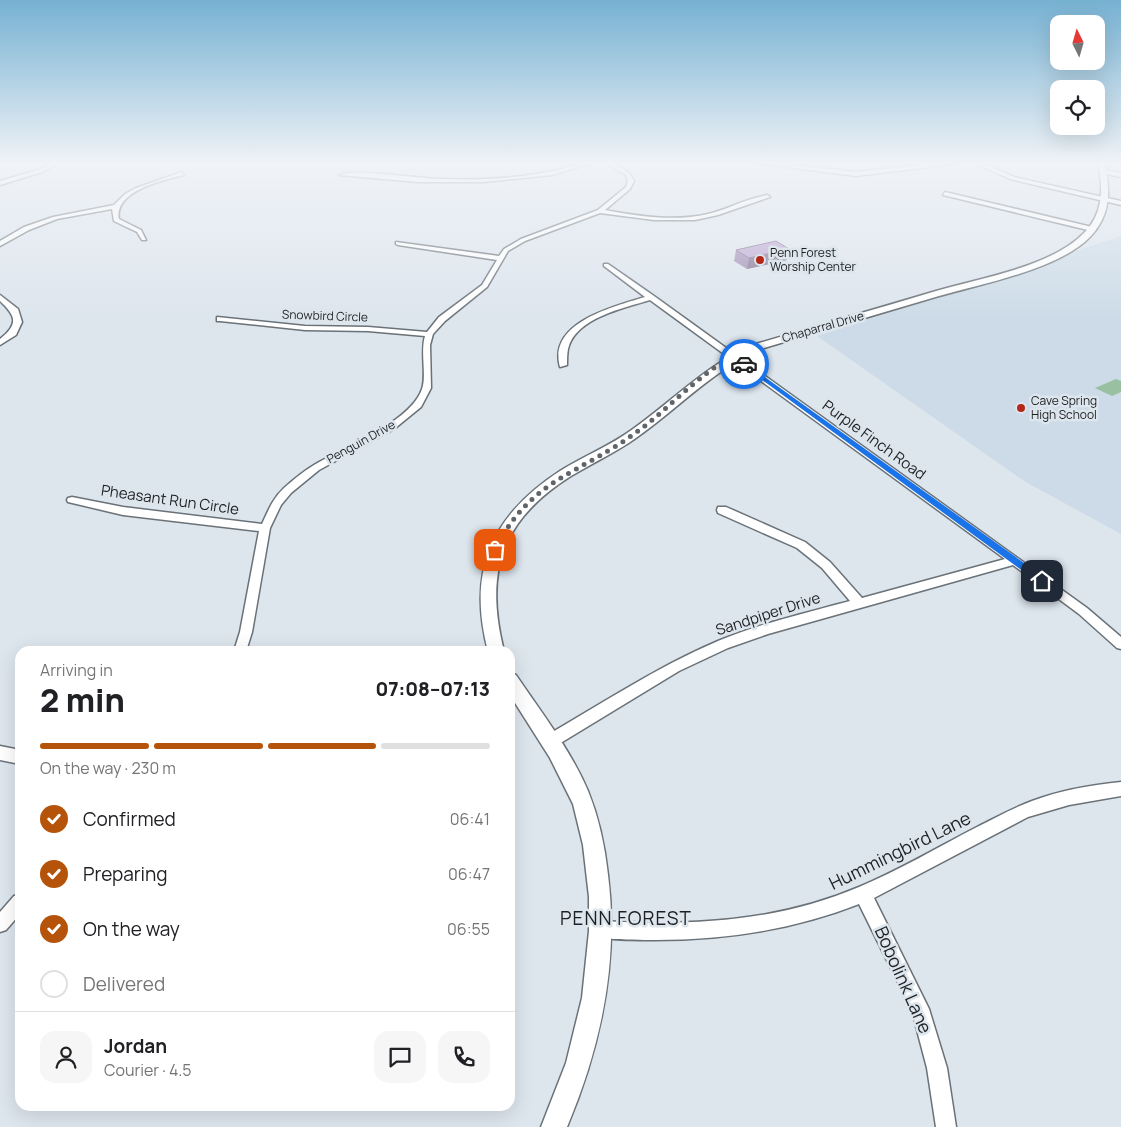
<!DOCTYPE html>
<meta charset="utf-8">
<style>
body{margin:0;font-family:Manrope,sans-serif;background:#f6f6f6;color:#202124;height:100vh;display:flex;flex-direction:column;font-size:19px;white-space:nowrap}
*{box-sizing:border-box;margin:0}
p{font-size:16px;color:#757577}
.icon{flex:none;width:28px;height:28px;fill:none;stroke:currentColor;stroke-width:2;stroke-linecap:round;stroke-linejoin:round}
.map{position:relative;flex:1;overflow:hidden}
.side{position:absolute;left:15px;top:646px;width:500px;height:465px;display:flex;flex-direction:column;background:#fff;border-radius:15px;box-shadow:0 5px 20px #0002}
.side>*{flex:none}
.needle{width:32px;rotate:355deg}
.fabs{position:absolute;left:1050px;top:15px;display:grid;gap:10px}
.fabs a{display:grid;place-items:center;width:55px;height:55px;border-radius:10px;background:#fff;box-shadow:0 5px 20px #0002;font-size:25px}
.pin{position:absolute;display:grid;place-items:center;width:42px;height:42px;color:#fff;margin:-21px;border-radius:10px;box-shadow:0 2px 8px #0006}
.courier{position:absolute;display:grid;place-items:center;width:50px;height:50px;margin:-25px;border:4px solid #1a73e8;border-radius:50%;background:#fff;color:#222;box-shadow:0 1px 6px #0007}
.headline em{font-style:normal;font-weight:800}
.headline div{display:flex;flex-direction:column-reverse}
.headline{display:flex;align-items:center;justify-content:space-between;height:85px;padding:0 25px}
h1{font-size:32px;font-weight:800;line-height:38px}
.bar{display:grid;grid-template-columns:repeat(4,1fr);gap:8px 5px;align-content:center;height:60px;padding:0 25px}
.bar i{height:6px;border-radius:4px;background:#e0e0e0}
.bar .on{background:#b45309}
.bar p{grid-column:span 4}
.line{display:flex;align-items:center;gap:12px;padding:0 25px;border-top:1px solid #e0e0e0}
.line div{flex:1}
.round{display:grid;place-items:center;flex:none;width:52px;height:52px;border-radius:15px;background:#f6f6f6}
ol{padding:0 25px;list-style:none}
li{display:flex;align-items:center;gap:15px;height:55px}
li p{margin-inline-start:auto}
li .icon{padding:5px;border-radius:50%;background:#b45309;color:#fff;stroke-width:4}
li:last-child{color:#757577}
li i{width:28px;height:28px;border:2px solid #e0e0e0;border-radius:50%}
.map>svg:first-child{display:block}
.built{fill:#ccdbe7}
.green{fill:#99c0a0}
.lines{fill:none;stroke-linecap:round;stroke-linejoin:round}
.minor-casing{stroke:#6a7278;stroke-width:3}
.tertiary-casing{stroke:#6a7278;stroke-width:3}
.minor{fill:#fff;fill-rule:evenodd}
.tertiary{fill:#fff;fill-rule:evenodd}
.wall{fill:#a28fb5}
.shaded-wall{fill:#847493}
.building{fill:#bca6d2;stroke:#847493}
.route{fill:#1a73e8}
.done{stroke:#60656a;stroke-width:5;stroke-dasharray:0 9}
.poi-dot{fill:#b42617;stroke:#dde5ed;stroke-width:2}
.labels{text-anchor:middle;stroke-width:5;stroke-linejoin:round;paint-order:stroke}
.far-poi-label{font-size:12px;fill:#1d2023;stroke:#dde5ed;text-anchor:start}
.far-street-label{font-size:12px;fill:#1d2023;stroke:#dde5ed}
.street-label{font-size:15px;fill:#1d2023;stroke:#dde5ed}
.near-street-label{font-size:18px;fill:#1d2023;stroke:#dde5ed}
.near-neighbourhood-label{font-size:19px;letter-spacing:1px;fill:#1d2023;stroke:#dde5ed}
</style>
<div class="map">
<svg width="1121" height="1127" viewBox="0 0 1121 1127">
<rect width="100%" height="100%" fill="#dde5ed"/>
<polygon class="built" points="1121,236 1121,534 1024,481 817,336"/>
<polygon class="green" points="1116,379 1121,381 1121,392 1112,396 1095,388"/>
<g class="lines">
<defs>
<g id="minor">
<polygon points="55,162 62,162 42,172 0,185 0,181 38,170"/>
<path d="M 588,162 L 596,162 L 552,175 L 484,182 L 418,182 L 339,175 C 353,168 421,179 441,179 C 491,181 540,177 588,162 Z"/>
<path d="M 603,162 C 615,162 629,170 634,181 L 630,189 L 605,210 C 638,216 674,222 708,214 C 726,210 741,201 759,197 L 767,195 L 770,197 L 718,215 L 695,220 L 654,220 L 600,213 L 525,241 L 508,251 L 487,287 L 445,321 L 433,334 L 430,345 L 431,388 L 421,407 L 394,429 L 319,470 L 291,493 L 281,505 L 270,528 L 252,632 L 246,651 L 234,651 L 240,632 L 259,531 L 123,515 L 68,502 L 67,500 L 68,498 L 72,497 L 123,507 L 262,524 C 268,511 273,498 284,488 C 293,480 304,471 314,465 C 343,448 411,422 422,389 C 427,375 420,353 425,336 L 368,331 L 305,330 L 220,321 L 217,321 L 217,317 L 305,326 L 368,327 L 427,332 L 439,317 L 482,285 L 497,260 L 398,245 L 396,244 L 396,242 L 499,256 L 504,249 L 521,239 L 598,210 L 626,187 L 628,181 L 626,175 Z"/>
<polygon points="747,162 765,162 856,172 951,162 970,162 856,176"/>
<polygon points="972,162 979,162 1014,177 1121,201 1121,205 1010,179"/>
<polygon points="1103,170 1121,173 1121,177 1101,173"/>
<path d="M 182,172 L 184,175 C 163,180 114,191 119,219 L 141,230 L 146,240 L 142,240 L 137,232 L 114,221 L 112,209 L 57,219 L 29,230 L 0,246 L 0,241 L 24,227 L 53,217 L 114,205 L 125,194 L 136,188 Z"/>
<polygon points="945,192 1092,227 1095,229 1092,231 943,195"/>
<path d="M 604,264 L 608,264 L 654,296 L 1087,608 L 1121,637 L 1121,649 L 1117,648 L 1079,614 L 1013,565 L 768,634 L 728,648 L 679,671 L 554,747 L 549,749 L 544,747 L 542,742 L 544,737 C 601,704 657,667 718,641 C 761,623 806,613 850,601 L 822,568 L 797,548 L 718,513 L 717,510 L 718,507 L 726,507 L 805,542 L 830,562 L 862,598 L 1005,559 L 650,300 C 624,308 575,318 568,349 C 567,354 567,360 567,365 L 560,367 C 547,322 616,306 645,297 L 604,266 Z"/>
<path d="M 0,295 L 18,309 L 22,322 L 16,335 L 0,345 L 0,339 C 19,324 16,316 0,301 Z"/>
<polygon points="0,746 20,750 20,764 0,760"/>
<path d="M 1121,782 L 1121,796 L 1069,805 L 1028,817 L 874,898 L 929,1009 L 947,1068 L 956,1127 L 936,1127 L 927,1068 L 912,1011 L 859,904 C 790,931 720,941 645,940 C 630,939 610,941 596,935 L 594,929 L 596,923 L 602,921 C 690,926 777,922 859,887 C 900,870 938,847 977,827 C 995,818 1013,808 1032,801 C 1061,790 1091,785 1121,782 Z"/>
<polygon points="20,894 20,914 6,930 0,932 0,912 14,896"/>
</g>
<g id="tertiary">
<path d="M 1098,162 L 1104,162 C 1111,190 1111,215 1090,237 C 1059,269 982,284 939,296 C 880,313 822,331 764,348 C 715,368 682,405 640,435 C 619,451 594,462 571,476 C 501,520 484,572 504,651 L 488,651 C 467,571 491,516 560,471 C 584,456 610,446 633,429 C 674,400 708,363 756,344 C 816,326 876,309 936,291 C 980,278 1051,267 1084,233 C 1104,213 1103,188 1098,162 Z"/>
<path d="M 510,672 L 516,675 C 541,712 570,749 588,791 C 599,818 605,847 608,875 C 619,963 601,1046 567,1127 L 541,1127 L 566,1063 L 582,998 L 589,931 L 589,897 L 583,845 L 573,804 L 550,758 L 510,695 Z"/>
</g>
</defs>
<use href="#minor" class="minor-casing"/>
<use href="#tertiary" class="tertiary-casing"/>
<use href="#minor" class="minor"/>
<use href="#tertiary" class="tertiary"/>
</g>
<polygon class="wall" points="736,250 787,260 747,269 734,261"/>
<polygon class="shaded-wall" points="789,249 787,260 747,269 749,258"/>
<polygon class="building" points="776,241 789,249 749,258 736,250"/>
<linearGradient id="sky" x2="0" y2="1"><stop stop-color="#76b1d2"/><stop offset="0.51" stop-color="#f0f3f7"/><stop offset="1" stop-color="#f0f3f7" stop-opacity="0"/></linearGradient>
<rect width="1121" height="320" fill="url(#sky)"/>
<polygon class="route" points="744,362 1045,578 1045,583 1039,583 742,365"/>
<g class="lines">
<path class="done" d="M 495,550 C 530,478 581,474 638,431 C 670,408 698,374 734,356 L 744,364"/>
</g>
<g class="poi-dot">
<circle cx="760" cy="260" r="5"/>
<circle cx="1021" cy="408" r="5"/>
</g>
<g class="labels">
<g class="far-poi-label">
<text x="770" y="257">Penn Forest<tspan x="770" dy="14">Worship Center</tspan></text>
<text x="1031" y="405">Cave Spring<tspan x="1031" dy="14">High School</tspan></text>
</g>
<g class="far-street-label">
<text transform="translate(325 316) rotate(2)" y="4">Snowbird Circle</text>
<text transform="translate(823 327) rotate(-16)" y="4">Chaparral Drive</text>
<text transform="translate(361 442) rotate(-29)" y="4">Penguin Drive</text>
</g>
<g class="street-label">
<text transform="translate(874 440) rotate(36)" y="5">Purple Finch Road</text>
<text transform="translate(170 500) rotate(8)" y="5">Pheasant Run Circle</text>
<text transform="translate(768 614) rotate(-18)" y="5">Sandpiper Drive</text>
</g>
<g class="near-street-label">
<text transform="translate(900 851) rotate(-26)" y="6">Hummingbird Lane</text>
<text transform="translate(903 980) rotate(66)" y="6">Bobolink Lane</text>
</g>
<g class="near-neighbourhood-label">
<text x="626" y="925">PENN FOREST</text>
</g>
</g>
</svg>
<div class="fabs">
<a><svg class="needle" viewBox="-14 -14 28 28"><path d="M0-13l5 13h-10z" fill="#e53935"/><path d="M0 13l5-13h-10z" fill="#757577"/></svg></a>
<a><svg class="icon" aria-label="locate" viewBox="0 0 24 24"><circle cx="12" cy="12" r="6"/><path d="M12 2v4M12 18v4M2 12h4M18 12h4"/></svg></a>
</div>
<div class="pin" style="left:495px;top:550px;background:#ea580c"><svg class="icon" aria-label="bag" viewBox="0 0 24 24"><path d="M5 8h14l-1 12H6zM9 8a3 3 0 0 1 6 0"/></svg></div>
<div class="pin" style="left:1042px;top:581px;background:#1f2937"><svg class="icon" aria-label="home" viewBox="0 0 24 24"><path d="M3 11l9-7 9 7M6 9v11h12V9"/></svg></div>
<div class="courier" style="left:744px;top:364px"><svg class="icon" aria-label="car" viewBox="0 0 24 24"><path d="M5 17H2v-5l4-1 3-4h7l3 4 3 1v5h-3M9 17h6M6 11h13"/><circle cx="7" cy="17" r="2"/><circle cx="17" cy="17" r="2"/></svg></div>
<section class="side">
<div class="headline"><div><h1>2 min</h1><p>Arriving in</p></div><em>07:08–07:13</em></div>
<div class="bar"><i class="on"></i><i class="on"></i><i class="on"></i><i></i><p>On the way · 230 m</p></div>
<ol>
<li><svg class="icon" aria-label="check" viewBox="0 0 24 24"><path d="M5 12l5 5 9-10"/></svg>Confirmed<p>06:41</p></li>
<li><svg class="icon" aria-label="check" viewBox="0 0 24 24"><path d="M5 12l5 5 9-10"/></svg>Preparing<p>06:47</p></li>
<li><svg class="icon" aria-label="check" viewBox="0 0 24 24"><path d="M5 12l5 5 9-10"/></svg>On the way<p>06:55</p></li>
<li><i></i>Delivered</li>
</ol>
<div class="line" style="height:90px"><a class="round"><svg class="icon" aria-label="person" viewBox="0 0 24 24"><circle cx="12" cy="8" r="4"/><path d="M4 21q1-7 8-7t8 7"/></svg></a><div><b>Jordan</b><p>Courier · 4.5</p></div><a class="round"><svg class="icon" aria-label="chat" viewBox="0 0 24 24"><path d="M4 5h16v11H9l-5 4z"/></svg></a><a class="round"><svg class="icon" aria-label="phone" viewBox="0 0 24 24"><path d="M5 4h4l2 5-3 2q2 4 5 5l2-3 5 2v4C11 20 4 13 5 4z"/></svg></a></div>
</section>
</div>
